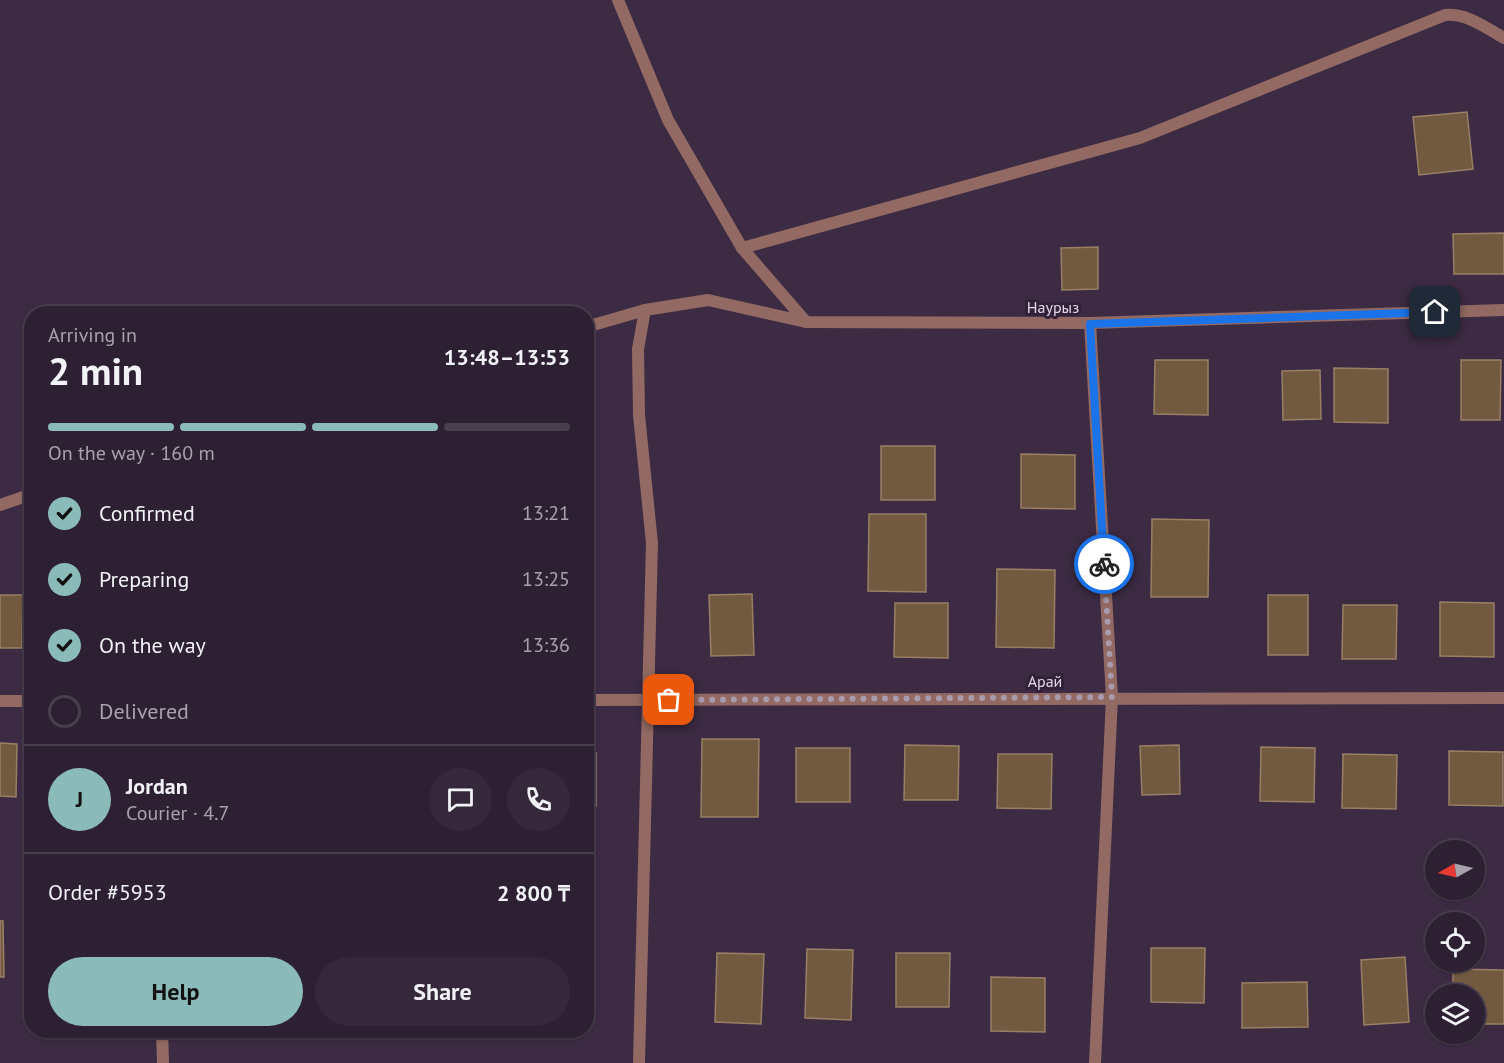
<!DOCTYPE html>
<meta charset="utf-8">
<style>
body{margin:0;font-family:"PT Sans",sans-serif;background:#36283b;color:#f1f3f6;height:100vh;display:flex;flex-direction:column;font-size:22px;white-space:nowrap}
*{box-sizing:border-box;margin:0}
p{font-size:20px;color:#a7a3ac}
.icon{flex:none;width:33px;height:33px;fill:none;stroke:currentColor;stroke-width:2;stroke-linecap:round;stroke-linejoin:round}
.map{position:relative;flex:1;overflow:hidden}
.panel{position:absolute;left:24px;top:306px;width:570px;height:732px;display:flex;flex-direction:column;background:#2e2033;border-radius:24px;box-shadow:0 2px 4px #0004,0 0 0 2px #493e4e}
.panel>*{flex:none}
.needle{width:39px;rotate:262deg}
.fabs{position:absolute;left:1425px;top:840px;display:grid;gap:12px}
.fabs a{display:grid;place-items:center;width:60px;height:60px;border-radius:50%;background:#2e2033;box-shadow:0 2px 4px #0004,0 0 0 2px #493e4e;font-size:30px}
.pin{position:absolute;display:grid;place-items:center;width:51px;height:51px;color:#fff;margin:-26px;border-radius:12px;box-shadow:0 3px 9px #0006}
.courier{position:absolute;display:grid;place-items:center;width:60px;height:60px;margin:-30px;border:4px solid #1a73e8;border-radius:50%;background:#fff;color:#222;box-shadow:0 2px 8px #0007}
.summary em{font-style:normal;font-weight:700}
.summary div{display:flex;flex-direction:column-reverse}
.summary{display:flex;align-items:center;justify-content:space-between;height:102px;padding:0 24px}
h1{font-size:39px;font-weight:700;line-height:45px}
.bar{display:grid;grid-template-columns:repeat(4,1fr);gap:9px 6px;align-content:center;height:72px;padding:0 24px}
.bar i{height:8px;border-radius:4px;background:#493e4e}
.bar .on{background:#8bbbb9}
.bar p{grid-column:span 4}
.line{display:flex;align-items:center;gap:15px;padding:0 24px;border-top:2px solid #493e4e}
.line div{flex:1}
.round{display:grid;place-items:center;flex:none;width:63px;height:63px;border-radius:32px;background:#36283b}
ol{padding:0 24px;list-style:none}
li{display:flex;align-items:center;gap:18px;height:66px}
li p{margin-inline-start:auto}
li .icon{padding:6px;border-radius:50%;background:#8bbbb9;color:#111;stroke-width:4}
li:last-child{color:#a7a3ac}
li i{width:33px;height:33px;border:3px solid #493e4e;border-radius:50%}
.primary-button{display:flex;gap:12px;margin-top:auto;padding:12px 24px}
.primary-button a{flex:1;height:69px;border-radius:36px;background:#8bbbb9;color:#111;font-size:24px;font-weight:700;line-height:69px;text-align:center}
.primary-button a+a{background:#36283b;color:#f1f3f6}
.map>svg:first-child{display:block}
.building{fill:#725a40;stroke:#987f65;stroke-width:1.5}
.lines{fill:none;stroke-linecap:round;stroke-linejoin:round}
.street{stroke:#926a63;stroke-width:12}
.done{stroke:#a99bae;stroke-width:6;stroke-dasharray:0 10.8}
.route{stroke:#1a73e8;stroke-width:8}
.labels{text-anchor:middle;stroke-width:6;stroke-linejoin:round;paint-order:stroke}
.street-label{font-size:16px;fill:#e3d7e7;stroke:#33213a}
</style>
<div class="map">
<svg width="1504" height="1063" viewBox="0 0 1504 1063">
<rect width="100%" height="100%" fill="#3d2b44"/>
<g class="building">
<polygon points="1467,112 1473,169 1419,175 1413,117"/>
<polygon points="1504,233 1504,274 1454,274 1453,234"/>
<polygon points="1098,247 1098,289 1062,290 1061,248"/>
<polygon points="1155,360 1208,360 1208,415 1154,414"/>
<polygon points="1461,360 1501,360 1500,420 1461,420"/>
<polygon points="1334,368 1388,369 1388,423 1334,422"/>
<polygon points="1320,370 1321,419 1283,420 1282,371"/>
<rect x="586" y="433" width="4" height="53"/>
<rect x="881" y="446" width="54" height="54"/>
<polygon points="1021,454 1075,455 1075,509 1021,508"/>
<polygon points="869,514 926,514 926,592 868,591"/>
<polygon points="1152,519 1209,520 1208,597 1151,597"/>
<polygon points="997,569 1055,570 1054,648 996,647"/>
<polygon points="752,594 754,655 711,656 709,595"/>
<polygon points="0,595 23,595 22,648 0,648"/>
<rect x="1268" y="595" width="40" height="60"/>
<polygon points="1440,602 1494,603 1494,657 1440,656"/>
<polygon points="895,603 948,603 948,658 894,657"/>
<polygon points="1343,605 1397,605 1396,659 1342,659"/>
<polygon points="702,739 759,739 758,817 701,817"/>
<polygon points="0,743 17,744 16,797 0,796"/>
<polygon points="905,745 959,746 958,800 904,800"/>
<polygon points="1179,745 1180,794 1142,795 1140,746"/>
<polygon points="1261,747 1315,748 1314,802 1260,801"/>
<rect x="796" y="748" width="54" height="54"/>
<polygon points="1449,751 1503,752 1503,806 1449,805"/>
<rect x="586" y="753" width="10" height="53"/>
<polygon points="998,754 1052,754 1051,809 997,808"/>
<polygon points="1343,754 1397,755 1396,809 1342,808"/>
<polygon points="0,921 3,921 4,977 0,977"/>
<polygon points="1151,948 1205,948 1204,1003 1151,1002"/>
<polygon points="807,949 853,950 851,1020 805,1018"/>
<polygon points="717,953 764,954 761,1024 715,1022"/>
<polygon points="896,953 950,953 949,1007 896,1007"/>
<polygon points="1405,957 1409,1022 1364,1025 1361,960"/>
<polygon points="1453,969 1504,970 1504,1024 1474,1024 1474,994 1453,994"/>
<polygon points="586,972 590,972 589,1025 586,1025"/>
<polygon points="991,977 1045,978 1045,1032 991,1031"/>
<polygon points="1307,982 1308,1027 1242,1028 1242,983"/>
</g>
<g class="lines">
<g class="street">
<path d="M 618,0 L 668,120 L 742,248 L 1140,138 L 1445,15 C 1467,13 1486,28 1504,38"/>
<polyline points="742,248 806,322"/>
<polyline points="1090,323 1112,697 1095,1063"/>
<polyline points="586,327 645,310"/>
<polyline points="0,505 32,494"/>
<polyline points="586,700 1504,698"/>
<polyline points="0,701 32,701"/>
<polyline points="162,1030 163,1063"/>
<polyline points="639,1063 652,543 639,415 638,349 645,310 708,300 806,322 1090,323 1504,310"/>
</g>
</g>
<g class="lines">
<polyline class="done" points="669,700 1112,697 1104,564"/>
<polyline class="route" points="1104,564 1090,324 1435,312"/>
</g>
<g class="labels">
<g class="street-label">
<text x="1053" y="313">Наурыз</text>
<text x="1045" y="687">Арай</text>
</g>
</g>
</svg>
<div class="fabs">
<a><svg class="needle" viewBox="-14 -14 28 28"><path d="M0-13l5 13h-10z" fill="#e53935"/><path d="M0 13l5-13h-10z" fill="#a7a3ac"/></svg></a>
<a><svg class="icon" aria-label="locate" viewBox="0 0 24 24"><circle cx="12" cy="12" r="6"/><path d="M12 2v4M12 18v4M2 12h4M18 12h4"/></svg></a>
<a><svg class="icon" aria-label="layers" viewBox="0 0 24 24"><path d="M12 4l9 5-9 5-9-5zM3 14l9 5 9-5"/></svg></a>
</div>
<div class="pin" style="left:669px;top:700px;background:#ea580c"><svg class="icon" aria-label="bag" viewBox="0 0 24 24"><path d="M5 8h14l-1 12H6zM9 8a3 3 0 0 1 6 0"/></svg></div>
<div class="pin" style="left:1435px;top:312px;background:#1f2937"><svg class="icon" aria-label="home" viewBox="0 0 24 24"><path d="M3 11l9-7 9 7M6 9v11h12V9"/></svg></div>
<div class="courier" style="left:1104px;top:564px"><svg class="icon" aria-label="bike" viewBox="0 0 24 24"><circle cx="6" cy="16" r="4"/><circle cx="18" cy="16" r="4"/><path d="M6 16l4-8h5l3 8M10 8l3 8H6M13 5h3"/></svg></div>
<section class="panel">
<div class="summary"><div><h1>2 min</h1><p>Arriving in</p></div><em>13:48–13:53</em></div>
<div class="bar"><i class="on"></i><i class="on"></i><i class="on"></i><i></i><p>On the way · 160 m</p></div>
<ol>
<li><svg class="icon" aria-label="check" viewBox="0 0 24 24"><path d="M5 12l5 5 9-10"/></svg>Confirmed<p>13:21</p></li>
<li><svg class="icon" aria-label="check" viewBox="0 0 24 24"><path d="M5 12l5 5 9-10"/></svg>Preparing<p>13:25</p></li>
<li><svg class="icon" aria-label="check" viewBox="0 0 24 24"><path d="M5 12l5 5 9-10"/></svg>On the way<p>13:36</p></li>
<li><i></i>Delivered</li>
</ol>
<div class="line" style="height:108px"><b class="round" style="background:#8bbbb9;color:#111">J</b><div><b>Jordan</b><p>Courier · 4.7</p></div><a class="round"><svg class="icon" aria-label="chat" viewBox="0 0 24 24"><path d="M4 5h16v11H9l-5 4z"/></svg></a><a class="round"><svg class="icon" aria-label="phone" viewBox="0 0 24 24"><path d="M5 4h4l2 5-3 2q2 4 5 5l2-3 5 2v4C11 20 4 13 5 4z"/></svg></a></div>
<div class="line" style="height:78px"><div>Order #5953</div><b>2 800 ₸</b></div>
<div class="primary-button"><a>Help</a><a>Share</a></div>
</section>
</div>
